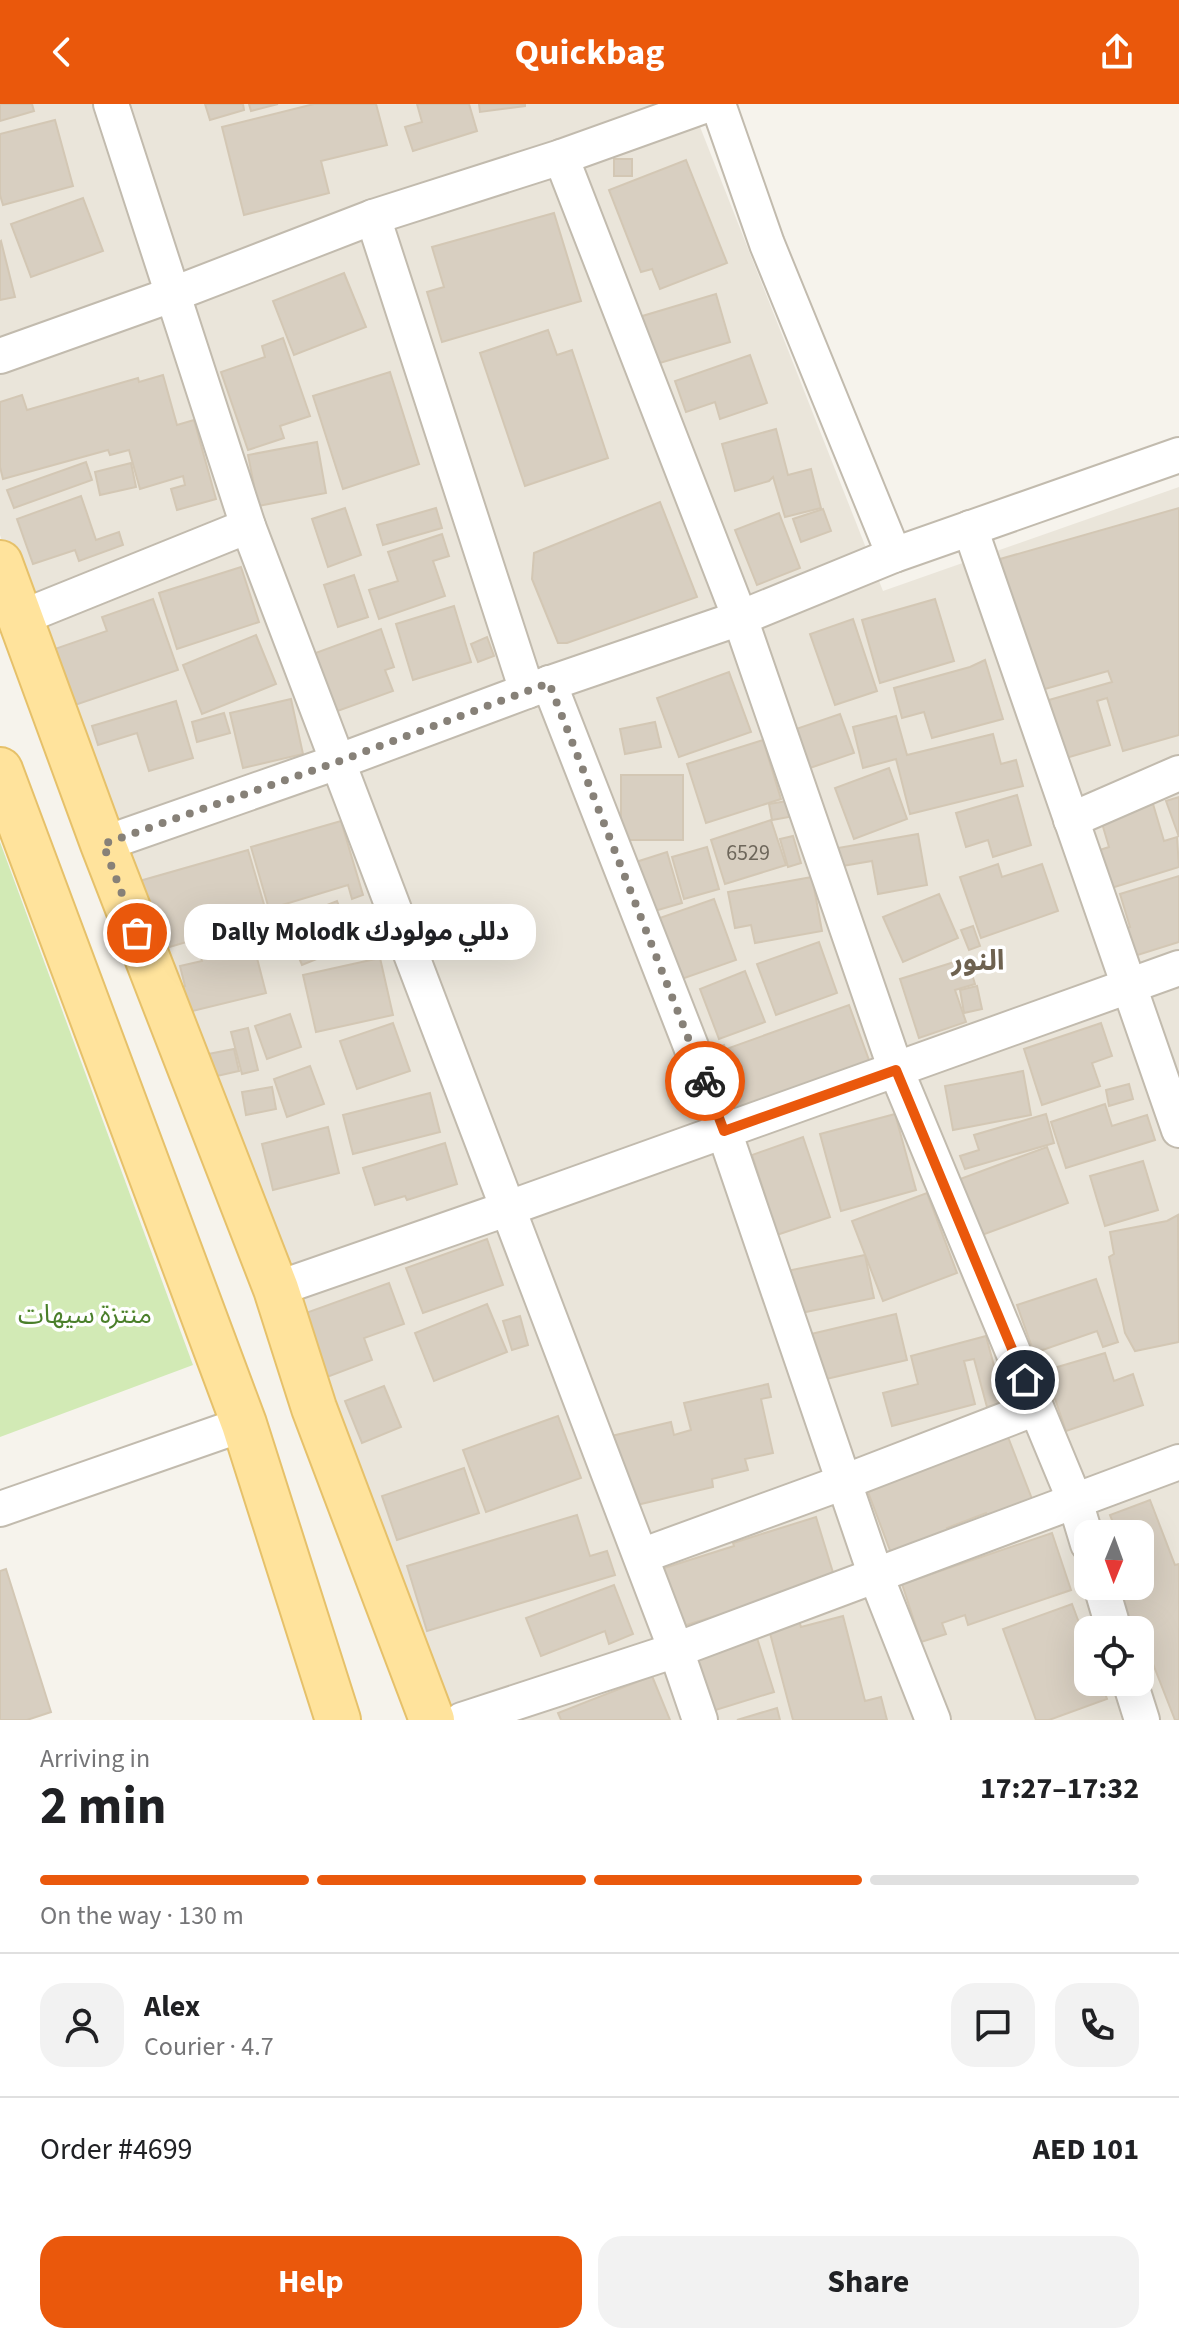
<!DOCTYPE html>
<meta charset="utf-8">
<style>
body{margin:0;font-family:"Source Sans 3","Noto Sans Arabic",sans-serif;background:#f2f2f2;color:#202124;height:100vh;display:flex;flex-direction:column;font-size:30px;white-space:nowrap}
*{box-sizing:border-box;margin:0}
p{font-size:26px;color:#757577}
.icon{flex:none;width:44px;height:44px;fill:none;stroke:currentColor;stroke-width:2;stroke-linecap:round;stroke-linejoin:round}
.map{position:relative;height:1616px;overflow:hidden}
.side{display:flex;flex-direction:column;background:#fff;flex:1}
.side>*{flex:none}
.needle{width:52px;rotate:181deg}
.buttons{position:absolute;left:1074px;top:1416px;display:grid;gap:16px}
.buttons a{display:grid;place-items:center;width:80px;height:80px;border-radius:16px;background:#fff;box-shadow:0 8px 32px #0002;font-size:40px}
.pin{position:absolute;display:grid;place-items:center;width:68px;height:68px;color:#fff;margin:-34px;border:4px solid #fff;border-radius:50%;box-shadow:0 2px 8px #0007}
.courier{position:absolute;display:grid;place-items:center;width:80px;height:80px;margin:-40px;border:6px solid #ea580c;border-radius:50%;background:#fff;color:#222;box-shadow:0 2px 10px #0007}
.bubble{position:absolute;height:56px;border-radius:24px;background:#fff;box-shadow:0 8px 32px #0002;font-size:26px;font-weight:700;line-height:56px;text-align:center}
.summary em{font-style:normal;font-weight:700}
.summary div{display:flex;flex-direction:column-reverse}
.summary{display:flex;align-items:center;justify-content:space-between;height:136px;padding:0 40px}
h1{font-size:52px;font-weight:700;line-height:60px}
.bar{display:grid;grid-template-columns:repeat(4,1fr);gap:12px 8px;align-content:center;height:96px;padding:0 40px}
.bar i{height:10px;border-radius:6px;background:#e0e0e0}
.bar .on{background:#ea580c}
.bar p{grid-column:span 4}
.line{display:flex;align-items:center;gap:20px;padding:0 40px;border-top:2px solid #e0e0e0}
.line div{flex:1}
.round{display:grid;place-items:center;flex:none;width:84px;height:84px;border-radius:24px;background:#f2f2f2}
.cta{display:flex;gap:16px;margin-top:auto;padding:16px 40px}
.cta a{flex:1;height:92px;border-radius:24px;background:#ea580c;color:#fff;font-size:32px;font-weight:700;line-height:92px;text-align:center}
.cta a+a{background:#f2f2f2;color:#202124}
header{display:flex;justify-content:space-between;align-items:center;height:104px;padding:0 40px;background:#ea580c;color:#fff;font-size:36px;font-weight:700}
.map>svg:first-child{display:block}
.residential{fill:#eae5da;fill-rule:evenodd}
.green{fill:#d2eab5}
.building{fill:#d8cfc1;stroke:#d3c7b4;stroke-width:2}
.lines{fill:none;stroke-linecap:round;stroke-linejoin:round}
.minor-casing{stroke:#c2bbae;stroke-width:38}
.major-casing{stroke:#e6c16a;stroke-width:48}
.minor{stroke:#fff;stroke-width:34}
.major{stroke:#ffe39c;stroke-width:44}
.done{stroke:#878178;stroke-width:8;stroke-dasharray:0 14.4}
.route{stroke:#ea580c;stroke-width:10}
.labels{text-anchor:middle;stroke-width:7;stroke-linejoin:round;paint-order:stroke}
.number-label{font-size:22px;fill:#6e675b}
.park-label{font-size:26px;fill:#4a7f2a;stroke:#fff}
.neighbourhood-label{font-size:28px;font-weight:bold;fill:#6e6250;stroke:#fff}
</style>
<header><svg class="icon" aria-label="back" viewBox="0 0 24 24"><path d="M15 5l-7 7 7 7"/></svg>Quickbag<svg class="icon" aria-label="share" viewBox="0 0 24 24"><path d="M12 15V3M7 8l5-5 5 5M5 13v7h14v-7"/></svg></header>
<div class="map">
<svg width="1179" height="1616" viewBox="0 0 1179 1616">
<rect width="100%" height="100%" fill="#f6f3ec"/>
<path class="residential" d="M 0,0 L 691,0 L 883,487 L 1179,383 L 1179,1616 L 455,1616 L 93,695 L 0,431 ZM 1088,1430 L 1140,1430 L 1140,1482 L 1088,1482 ZM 1088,1526 L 1140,1526 L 1140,1578 L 1088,1578 Z"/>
<polygon class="green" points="0,738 193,1261 0,1333"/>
<g class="building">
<polygon points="0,0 32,0 34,7 0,17"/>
<polygon points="205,0 243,0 244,6 210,16"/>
<polygon points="249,0 278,0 251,7"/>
<polygon points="314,0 376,0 387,41 321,57 329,89 244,111 222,23"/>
<polygon points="417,0 469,0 477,27 413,47 405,23 422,18"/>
<polygon points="479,0 525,0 525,2 480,8"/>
<polygon points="55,16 73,82 3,101 0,91 0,30"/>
<rect x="614" y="55" width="18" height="17"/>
<polygon points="686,56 727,159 660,185 652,165 641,168 609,86"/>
<polygon points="83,94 103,147 31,173 11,120"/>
<polygon points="554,109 581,197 442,238 427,188 444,183 432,143"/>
<polygon points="1,137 15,193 0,196 0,138"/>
<polygon points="344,169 366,223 294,251 273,197"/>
<polygon points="716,190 730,238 653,261 639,213"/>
<polygon points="548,226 557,251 572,246 608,354 525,382 480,249"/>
<polygon points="283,234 310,312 280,322 284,334 248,346 221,268 265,253 262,242"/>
<polygon points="750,251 767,299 720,315 715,298 686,308 675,277"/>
<polygon points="390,268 419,360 343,385 313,292"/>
<polygon points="163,271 177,321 194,316 216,395 177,406 171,385 185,381 183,372 140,385 129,346 110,351 108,346 3,375 0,363 0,298 22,291 27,306 138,274 139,278"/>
<polygon points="776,325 788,371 811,365 821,404 785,413 773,373 769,377 735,387 722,340"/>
<polygon points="317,338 326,389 258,402 248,351"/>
<polygon points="86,358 92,376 14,404 7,386"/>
<polygon points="131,359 136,383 100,391 95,368"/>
<polygon points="81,392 96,436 119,428 123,441 79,457 75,446 33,460 17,415"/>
<polygon points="660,398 697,493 567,539 558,539 532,475 534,449"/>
<polygon points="345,404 361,451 328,463 312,415"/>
<polygon points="436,404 442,424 383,441 377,421"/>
<polygon points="1179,404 1179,631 1123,647 1107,594 1097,597 1110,641 1066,654 1049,596 1112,578 1108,567 1038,587 1000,455"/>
<polygon points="823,405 831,427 801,438 793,415"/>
<polygon points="779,409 800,464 757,481 735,426"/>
<polygon points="442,430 449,452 433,457 445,492 379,515 369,486 398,477 388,448"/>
<polygon points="241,463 259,518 177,545 159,489"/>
<polygon points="354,471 368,513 338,523 324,481"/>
<polygon points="153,495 178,566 69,603 49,547 107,527 102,513"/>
<polygon points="935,495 954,557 880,579 862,516"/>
<polygon points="454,502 471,558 413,576 396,520"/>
<polygon points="853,515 877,587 835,601 810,530"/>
<polygon points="381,525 394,563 385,566 393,587 332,609 310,551"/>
<polygon points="256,531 276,580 202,610 183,561"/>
<polygon points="487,533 494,552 478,558 471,540"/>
<polygon points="985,556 1003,615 932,634 924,608 902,614 894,584 970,563"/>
<polygon points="729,568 751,628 679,653 657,594"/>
<polygon points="291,595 303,650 243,664 230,609"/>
<polygon points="176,597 193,654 149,667 137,629 98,641 92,622"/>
<polygon points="224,609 230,629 197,638 192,618"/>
<polygon points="840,610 854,649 807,665 793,626"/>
<polygon points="896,612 907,651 993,630 1001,660 1016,656 1023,682 910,710 896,655 863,664 853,623"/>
<polygon points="655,618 661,643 625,650 620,625"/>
<polygon points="763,636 781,695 706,719 687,660"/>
<polygon points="889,664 907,715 854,735 835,684"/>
<rect x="621" y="671" width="62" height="65"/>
<polygon points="1017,691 1031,741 993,753 988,736 966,743 956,709"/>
<polygon points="1179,693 1179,733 1166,697"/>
<polygon points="787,697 789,713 772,716 769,700"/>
<polygon points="1153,700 1164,737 1177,733 1179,763 1105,786 1094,748 1109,743 1101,716"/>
<polygon points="771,716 786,761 725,780 711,736"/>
<polygon points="341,717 363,791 352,795 348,781 269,805 251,743"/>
<polygon points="918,730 927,781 878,790 872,757 842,762 838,744"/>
<polygon points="793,732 801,759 788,763 780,735"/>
<polygon points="707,743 719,785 684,795 672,753"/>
<polygon points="248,746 268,814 156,847 136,778"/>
<polygon points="667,748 682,799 651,808 636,758"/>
<polygon points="998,760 1002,773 1042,760 1058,807 981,834 960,773"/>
<polygon points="1179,772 1179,838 1128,854 1119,826 1130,823 1120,790"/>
<polygon points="812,773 822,827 755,839 751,821 735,824 728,788"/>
<polygon points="939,790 958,834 903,858 883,813"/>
<polygon points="714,795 736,856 673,878 651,817"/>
<polygon points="337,797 354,840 302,861 284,818"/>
<polygon points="373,804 382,840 361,845 351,810"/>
<polygon points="973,822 980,842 969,846 961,826"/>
<polygon points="251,831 266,889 180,910 174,885 185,882 180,862 202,857 199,843"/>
<polygon points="819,838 837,889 776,911 757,860"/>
<polygon points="380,854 393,911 316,928 303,871"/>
<polygon points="967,854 975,880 955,886 966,918 919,934 900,875"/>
<polygon points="745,867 765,918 719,935 700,885"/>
<polygon points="977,882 982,905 964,909 960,886"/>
<polygon points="849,901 870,959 722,1011 715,992 743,982 729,944"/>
<polygon points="290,910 301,943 267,955 255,922"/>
<polygon points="393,919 410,967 357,985 340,937"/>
<polygon points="1101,919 1112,952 1092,959 1100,982 1042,1001 1024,945"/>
<polygon points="248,924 258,966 242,970 231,928"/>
<polygon points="724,941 735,972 707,981 696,950"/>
<polygon points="234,945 239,967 208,974 203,951"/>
<polygon points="310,962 324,1000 287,1013 274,975"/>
<polygon points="1023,967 1031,1011 953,1026 945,982"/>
<polygon points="1129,980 1133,995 1109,1002 1106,986"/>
<polygon points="272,983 276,1005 246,1011 242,988"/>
<polygon points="430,989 440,1028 353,1050 343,1011"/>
<polygon points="1105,1000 1112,1022 1147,1011 1155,1036 1066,1064 1051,1018"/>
<polygon points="895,1010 916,1086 841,1107 820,1030"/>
<polygon points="1046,1010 1054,1039 965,1065 960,1052 979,1046 974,1031"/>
<polygon points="328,1023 339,1069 273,1086 262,1040"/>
<polygon points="803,1033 830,1113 765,1135 753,1098 766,1094 752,1051"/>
<polygon points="445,1039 457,1080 407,1096 405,1092 375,1101 363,1064"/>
<polygon points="1047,1043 1068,1099 982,1131 960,1075"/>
<polygon points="1143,1057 1158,1106 1105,1122 1090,1072"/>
<polygon points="927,1089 957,1169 883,1197 852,1117"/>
<polygon points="1178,1111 1179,1238 1135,1247 1125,1229 1115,1181 1109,1153 1114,1150 1110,1128 1167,1117"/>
<polygon points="487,1135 503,1181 423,1209 406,1164"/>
<polygon points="865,1151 874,1194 796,1210 787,1167"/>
<polygon points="1096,1175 1118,1238 1103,1243 1097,1227 1034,1249 1017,1201"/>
<polygon points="389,1179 404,1220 364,1234 372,1256 327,1273 303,1210"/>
<polygon points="487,1200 507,1248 434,1277 415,1229"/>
<polygon points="896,1210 907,1256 822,1276 811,1230"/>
<polygon points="520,1212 528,1241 512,1246 503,1217"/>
<polygon points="986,1232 1004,1299 987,1303 974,1255 964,1257 975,1300 892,1322 883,1289 918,1280 911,1252"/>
<polygon points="1105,1249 1114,1277 1133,1270 1143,1301 1066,1327 1055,1295 1046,1297 1037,1269"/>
<polygon points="768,1280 771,1293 761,1295 773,1349 745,1355 748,1366 712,1375 713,1383 624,1404 607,1333 671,1318 674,1331 691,1326 684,1299"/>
<polygon points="384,1282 401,1323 362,1339 345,1297"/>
<polygon points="558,1312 581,1374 486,1408 463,1346"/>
<polygon points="1008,1333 1032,1395 987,1412 986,1409 947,1424 948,1427 891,1449 868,1388"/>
<polygon points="464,1364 479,1409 397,1436 382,1392"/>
<polygon points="1150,1396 1175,1461 1179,1460 1179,1616 1175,1616 1153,1560 1145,1564 1140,1551 1140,1526 1130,1526 1112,1482 1140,1482 1140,1430 1114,1430 1117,1429 1110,1411"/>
<polygon points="577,1411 590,1452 607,1447 615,1471 427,1527 407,1462"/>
<polygon points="816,1413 835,1475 680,1523 661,1465 734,1442 733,1439"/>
<polygon points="1052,1429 1071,1486 968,1521 965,1511 942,1519 946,1530 921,1538 902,1480"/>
<polygon points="6,1465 51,1608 27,1616 0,1616 0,1467"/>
<polygon points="614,1481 633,1530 609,1540 605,1527 541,1552 526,1514"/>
<polygon points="1072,1500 1088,1543 1088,1578 1101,1578 1107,1595 1049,1616 1036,1616 1003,1525"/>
<polygon points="797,1510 801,1523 843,1512 865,1597 881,1593 887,1616 793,1616 767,1518"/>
<polygon points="757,1534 774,1588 709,1608 692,1554"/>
<polygon points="652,1572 670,1616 561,1616 558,1609"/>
<polygon points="777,1604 780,1616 737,1616"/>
</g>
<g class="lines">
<defs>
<g id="minor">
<polyline points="111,0 248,422 676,1546 700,1616"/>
<polyline points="718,0 767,140 894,451"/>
<polyline points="561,53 740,514 896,966 1075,1397 1088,1440"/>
<polyline points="373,113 527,587"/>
<polyline points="0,252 171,191 373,113 561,53 709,0"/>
<polyline points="970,424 1179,1026"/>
<polyline points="20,514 248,422"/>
<polyline points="549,579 724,1027 876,1472 933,1616"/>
<polyline points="1071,716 1179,669"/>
<polyline points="103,740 337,658 527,587 740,514 894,451 1179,351"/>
<polyline points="276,1185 509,1104 1179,864"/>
<polyline points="0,1405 244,1320"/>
<polyline points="641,1452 844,1378 1036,1304"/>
<polyline points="1101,1482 1114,1526"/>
<polyline points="1130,1578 1142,1616"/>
<polyline points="462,1616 676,1546 1179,1358"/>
</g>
<g id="major">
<polyline points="0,459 103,740 276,1185 314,1304 432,1616"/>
<polyline points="0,666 244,1320 338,1616"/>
</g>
</defs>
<use href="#minor" class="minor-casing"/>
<use href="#major" class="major-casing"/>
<use href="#minor" class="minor"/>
<use href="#major" class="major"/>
</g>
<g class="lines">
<polyline class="done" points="137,829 103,740 337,658 549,579 705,977"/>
<polyline class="route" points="705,977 724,1027 896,966 1025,1276"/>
</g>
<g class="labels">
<g class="number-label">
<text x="748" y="756">6529</text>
</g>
<g class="park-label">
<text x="85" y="1219">منتزة سيهات</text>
</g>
<g class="neighbourhood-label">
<text x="978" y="866">النور</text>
</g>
</g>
</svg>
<div class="buttons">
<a><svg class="needle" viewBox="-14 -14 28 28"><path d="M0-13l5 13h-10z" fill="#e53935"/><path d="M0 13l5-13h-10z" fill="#757577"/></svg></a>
<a><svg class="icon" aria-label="locate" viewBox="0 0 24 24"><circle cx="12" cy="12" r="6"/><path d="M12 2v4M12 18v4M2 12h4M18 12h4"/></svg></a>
</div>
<div class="pin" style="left:137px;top:829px;background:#ea580c"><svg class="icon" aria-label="bag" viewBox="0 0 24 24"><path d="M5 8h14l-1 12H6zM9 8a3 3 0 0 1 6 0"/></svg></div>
<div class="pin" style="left:1025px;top:1276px;background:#1f2937"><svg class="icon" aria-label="home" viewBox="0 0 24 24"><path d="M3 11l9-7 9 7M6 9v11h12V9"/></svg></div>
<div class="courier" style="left:705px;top:977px"><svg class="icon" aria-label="bike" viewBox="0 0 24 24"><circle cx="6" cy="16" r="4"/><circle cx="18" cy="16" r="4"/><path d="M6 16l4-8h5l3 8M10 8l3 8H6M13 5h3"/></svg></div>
<div class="bubble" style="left:184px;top:800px;width:352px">Dally Molodk دللي مولودك</div>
</div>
<section class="side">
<div class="summary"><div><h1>2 min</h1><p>Arriving in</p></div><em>17:27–17:32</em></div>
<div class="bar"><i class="on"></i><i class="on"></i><i class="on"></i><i></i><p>On the way · 130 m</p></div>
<div class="line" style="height:144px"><a class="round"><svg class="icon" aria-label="person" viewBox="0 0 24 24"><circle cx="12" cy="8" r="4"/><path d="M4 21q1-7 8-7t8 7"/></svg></a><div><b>Alex</b><p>Courier · 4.7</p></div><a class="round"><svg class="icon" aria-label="chat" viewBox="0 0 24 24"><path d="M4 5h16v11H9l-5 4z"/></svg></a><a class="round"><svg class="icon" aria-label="phone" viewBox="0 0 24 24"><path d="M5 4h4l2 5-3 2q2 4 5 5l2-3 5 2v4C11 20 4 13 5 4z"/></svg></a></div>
<div class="line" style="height:104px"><div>Order #4699</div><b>AED 101</b></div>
<div class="cta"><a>Help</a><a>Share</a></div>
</section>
